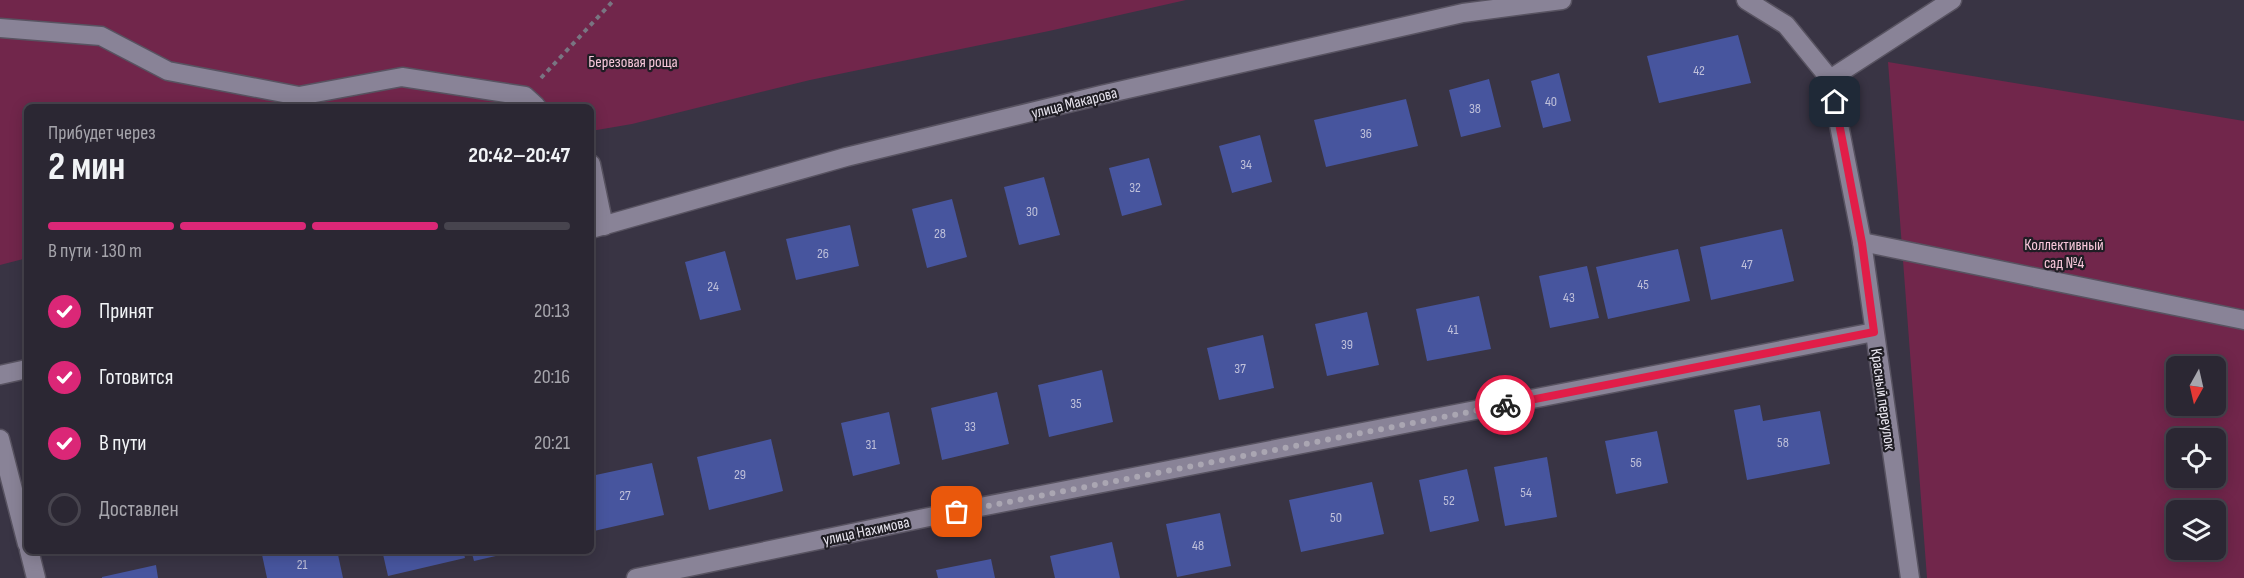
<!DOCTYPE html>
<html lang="ru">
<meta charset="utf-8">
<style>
body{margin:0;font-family:"Sofia Sans Condensed",sans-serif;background:#37333f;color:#f1f3f6;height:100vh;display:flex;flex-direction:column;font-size:22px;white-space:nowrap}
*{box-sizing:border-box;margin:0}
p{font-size:20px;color:#a6a5ac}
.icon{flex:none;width:33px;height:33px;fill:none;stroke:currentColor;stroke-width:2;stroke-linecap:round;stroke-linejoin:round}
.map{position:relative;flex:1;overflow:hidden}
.sheet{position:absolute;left:24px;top:104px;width:570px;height:450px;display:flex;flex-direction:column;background:#2b2733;border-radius:9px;box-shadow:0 3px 15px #0003,0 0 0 2px #47444e}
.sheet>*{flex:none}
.needle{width:39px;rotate:188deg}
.controls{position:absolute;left:2166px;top:356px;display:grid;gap:12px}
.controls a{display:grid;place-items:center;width:60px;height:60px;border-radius:9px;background:#2b2733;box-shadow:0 3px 15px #0003,0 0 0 2px #47444e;font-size:30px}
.pin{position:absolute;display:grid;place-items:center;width:51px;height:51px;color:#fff;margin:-26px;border-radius:12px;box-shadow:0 3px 9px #0006}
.courier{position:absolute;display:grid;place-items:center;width:60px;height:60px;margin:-30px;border:4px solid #e11d48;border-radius:50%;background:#fff;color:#222;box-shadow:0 2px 8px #0007}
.summary em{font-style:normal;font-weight:700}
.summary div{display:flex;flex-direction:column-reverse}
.summary{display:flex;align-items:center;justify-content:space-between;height:102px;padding:0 24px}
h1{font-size:39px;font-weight:700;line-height:45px}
.bar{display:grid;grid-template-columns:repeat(4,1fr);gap:9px 6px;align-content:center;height:72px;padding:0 24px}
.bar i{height:8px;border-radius:4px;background:#47444e}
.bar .current{background:#db2777}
.bar p{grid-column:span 4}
ol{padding:0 24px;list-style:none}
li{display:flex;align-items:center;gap:18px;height:66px}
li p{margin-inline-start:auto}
li .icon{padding:6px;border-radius:50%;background:#db2777;color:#fff;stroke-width:4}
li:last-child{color:#a6a5ac}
li i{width:33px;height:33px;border:3px solid #47444e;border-radius:50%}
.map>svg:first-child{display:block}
.green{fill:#71264b;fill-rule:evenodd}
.building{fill:#47559e}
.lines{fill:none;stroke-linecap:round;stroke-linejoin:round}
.minor-casing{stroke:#585361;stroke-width:21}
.path{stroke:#797582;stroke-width:4;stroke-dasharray:4.5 4.5;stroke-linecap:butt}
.minor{stroke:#898397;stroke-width:18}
.done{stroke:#aaa6b2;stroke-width:6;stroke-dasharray:0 10.8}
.route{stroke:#e11d48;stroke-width:8}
.labels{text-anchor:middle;stroke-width:4.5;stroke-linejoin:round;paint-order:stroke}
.number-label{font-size:14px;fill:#bfc0da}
.park-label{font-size:16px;fill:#f7c7da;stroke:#1f1d24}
.street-label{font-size:16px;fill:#e7e4ee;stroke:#1f1d24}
</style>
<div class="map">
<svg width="2244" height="578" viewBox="0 0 2244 578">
<rect width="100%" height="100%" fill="#393444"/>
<g class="green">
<polygon points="0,0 1186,0 1049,31 810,80 632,124 591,131 591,106 27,106 27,258 0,265"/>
<path d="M 1888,62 L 2244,121 L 2244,578 L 1927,578 ZM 2176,366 L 2216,366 L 2216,405 L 2176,405 ZM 2176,438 L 2216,438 L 2216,477 L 2176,477 ZM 2176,510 L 2216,510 L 2216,549 L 2176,549 Z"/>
</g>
<g class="building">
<polygon points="1738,35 1751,83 1659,103 1647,56"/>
<polygon points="1559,73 1571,121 1543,128 1531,81"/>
<polygon points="1489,79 1501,127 1461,137 1449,90"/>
<polygon points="1406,99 1418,146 1326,167 1314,120"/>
<polygon points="1260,135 1272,182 1232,193 1219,146"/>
<polygon points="1149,158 1162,205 1122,216 1109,168"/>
<polygon points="1044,177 1060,235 1019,245 1004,187"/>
<polygon points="952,199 967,257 927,268 912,209"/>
<polygon points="850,225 859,266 796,280 786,239"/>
<polygon points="1782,229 1794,281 1711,300 1700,247"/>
<polygon points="1678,249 1690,301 1608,319 1596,267"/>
<polygon points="725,251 741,310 700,320 685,262"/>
<polygon points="1587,266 1599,318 1550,328 1539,276"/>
<polygon points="1479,296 1491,349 1427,361 1416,309"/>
<polygon points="1367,312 1379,365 1327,376 1315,324"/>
<polygon points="1263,335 1274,388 1219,400 1207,348"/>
<polygon points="1102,370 1113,422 1049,437 1038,385"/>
<polygon points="997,392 1009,444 942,460 931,408"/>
<polygon points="1760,405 1763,421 1820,411 1830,464 1747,480 1734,410"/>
<polygon points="889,412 900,464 853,476 841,423"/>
<polygon points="1657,431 1668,483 1616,494 1605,441"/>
<polygon points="771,439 783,491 709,510 697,457"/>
<polygon points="1547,457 1557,517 1505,526 1494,467"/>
<polygon points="652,463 664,515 594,531 591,519 591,476"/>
<polygon points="1467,469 1479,521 1430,532 1419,480"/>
<polygon points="1372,482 1384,534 1301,552 1289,500"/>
<polygon points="1220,513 1231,566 1177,577 1166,524"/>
<polygon points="1112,542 1120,578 1055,578 1050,556"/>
<polygon points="261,550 337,550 343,578 267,578"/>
<polygon points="382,550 463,550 465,558 388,576"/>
<polygon points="471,550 517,550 517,551 474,561"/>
<polygon points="991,559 995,578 938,578 936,570"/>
<polygon points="156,565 158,578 102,578 102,577"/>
</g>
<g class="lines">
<defs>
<g id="minor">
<polyline points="1746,0 1786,25 1830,79 1862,242 1910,578"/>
<polyline points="0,28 101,36 168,71 299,96 402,77 525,96 536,106"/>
<polyline points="1830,79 1952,0"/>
<polyline points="591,164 604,226"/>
<polyline points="591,229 846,157 1101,95 1463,13 1562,0"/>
<polyline points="1862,242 2244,320"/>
<polyline points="0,375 27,369"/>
<polyline points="0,439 27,544"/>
<polyline points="29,550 36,578"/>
<polyline points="636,578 934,516 1874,332"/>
</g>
</defs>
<use href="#minor" class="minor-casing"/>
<polyline class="path" points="541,78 614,0"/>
<use href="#minor" class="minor"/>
</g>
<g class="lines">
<polyline class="done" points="957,512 1505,405"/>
<polyline class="route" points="1505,405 1874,332 1862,243 1835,102"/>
</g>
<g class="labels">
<g class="number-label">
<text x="1699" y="75">42</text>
<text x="1551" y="106">40</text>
<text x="1475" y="113">38</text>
<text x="1366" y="138">36</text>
<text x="1246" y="169">34</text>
<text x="1135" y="192">32</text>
<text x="1032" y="216">30</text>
<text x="940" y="238">28</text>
<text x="823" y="258">26</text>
<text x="1747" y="269">47</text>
<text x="1643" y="289">45</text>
<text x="713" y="291">24</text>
<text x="1569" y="302">43</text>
<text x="1453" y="334">41</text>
<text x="1347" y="349">39</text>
<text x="1240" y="373">37</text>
<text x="1076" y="408">35</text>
<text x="970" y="431">33</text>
<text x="1783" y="447">58</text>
<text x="871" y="449">31</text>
<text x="1636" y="467">56</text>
<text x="740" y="479">29</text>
<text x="1526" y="497">54</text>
<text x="625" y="500">27</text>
<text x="1449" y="505">52</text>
<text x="1336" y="522">50</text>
<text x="1198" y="550">48</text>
<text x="302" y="569">21</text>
</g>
<g class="park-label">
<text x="633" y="67">Березовая роща</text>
<text x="2064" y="250">Коллективный<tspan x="2064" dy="18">сад №4</tspan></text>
</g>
<g class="street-label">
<text transform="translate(1074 102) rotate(-14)" y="6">улица Макарова</text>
<text transform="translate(1884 399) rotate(82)" y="6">Красный переулок</text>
<text transform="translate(866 530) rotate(-12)" y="6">улица Нахимова</text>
</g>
</g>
</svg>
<div class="controls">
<a><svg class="needle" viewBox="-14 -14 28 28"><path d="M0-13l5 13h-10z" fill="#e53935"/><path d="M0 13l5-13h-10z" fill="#a6a5ac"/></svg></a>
<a><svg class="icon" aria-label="locate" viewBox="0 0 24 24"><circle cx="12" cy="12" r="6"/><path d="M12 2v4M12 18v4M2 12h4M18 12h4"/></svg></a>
<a><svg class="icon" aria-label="layers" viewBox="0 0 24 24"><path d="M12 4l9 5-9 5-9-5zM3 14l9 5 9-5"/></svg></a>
</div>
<div class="pin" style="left:957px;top:512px;background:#ea580c"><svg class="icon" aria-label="bag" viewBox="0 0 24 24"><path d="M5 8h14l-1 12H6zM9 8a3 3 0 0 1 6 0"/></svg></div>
<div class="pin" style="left:1835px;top:102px;background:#1f2937"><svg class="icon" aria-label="home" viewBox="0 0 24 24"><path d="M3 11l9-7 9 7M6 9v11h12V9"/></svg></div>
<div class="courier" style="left:1505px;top:405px"><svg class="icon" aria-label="bike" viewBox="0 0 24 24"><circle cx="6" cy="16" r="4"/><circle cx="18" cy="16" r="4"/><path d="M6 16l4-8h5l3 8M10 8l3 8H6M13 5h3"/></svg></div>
<section class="sheet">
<div class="summary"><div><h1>2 мин</h1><p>Прибудет через</p></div><em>20:42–20:47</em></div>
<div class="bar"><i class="current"></i><i class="current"></i><i class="current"></i><i></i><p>В пути · 130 m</p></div>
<ol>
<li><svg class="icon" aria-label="check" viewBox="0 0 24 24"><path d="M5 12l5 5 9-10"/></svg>Принят<p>20:13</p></li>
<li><svg class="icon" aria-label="check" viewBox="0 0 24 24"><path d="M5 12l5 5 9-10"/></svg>Готовится<p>20:16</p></li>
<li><svg class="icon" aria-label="check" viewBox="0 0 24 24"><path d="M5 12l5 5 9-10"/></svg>В пути<p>20:21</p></li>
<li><i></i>Доставлен</li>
</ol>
</section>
</div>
